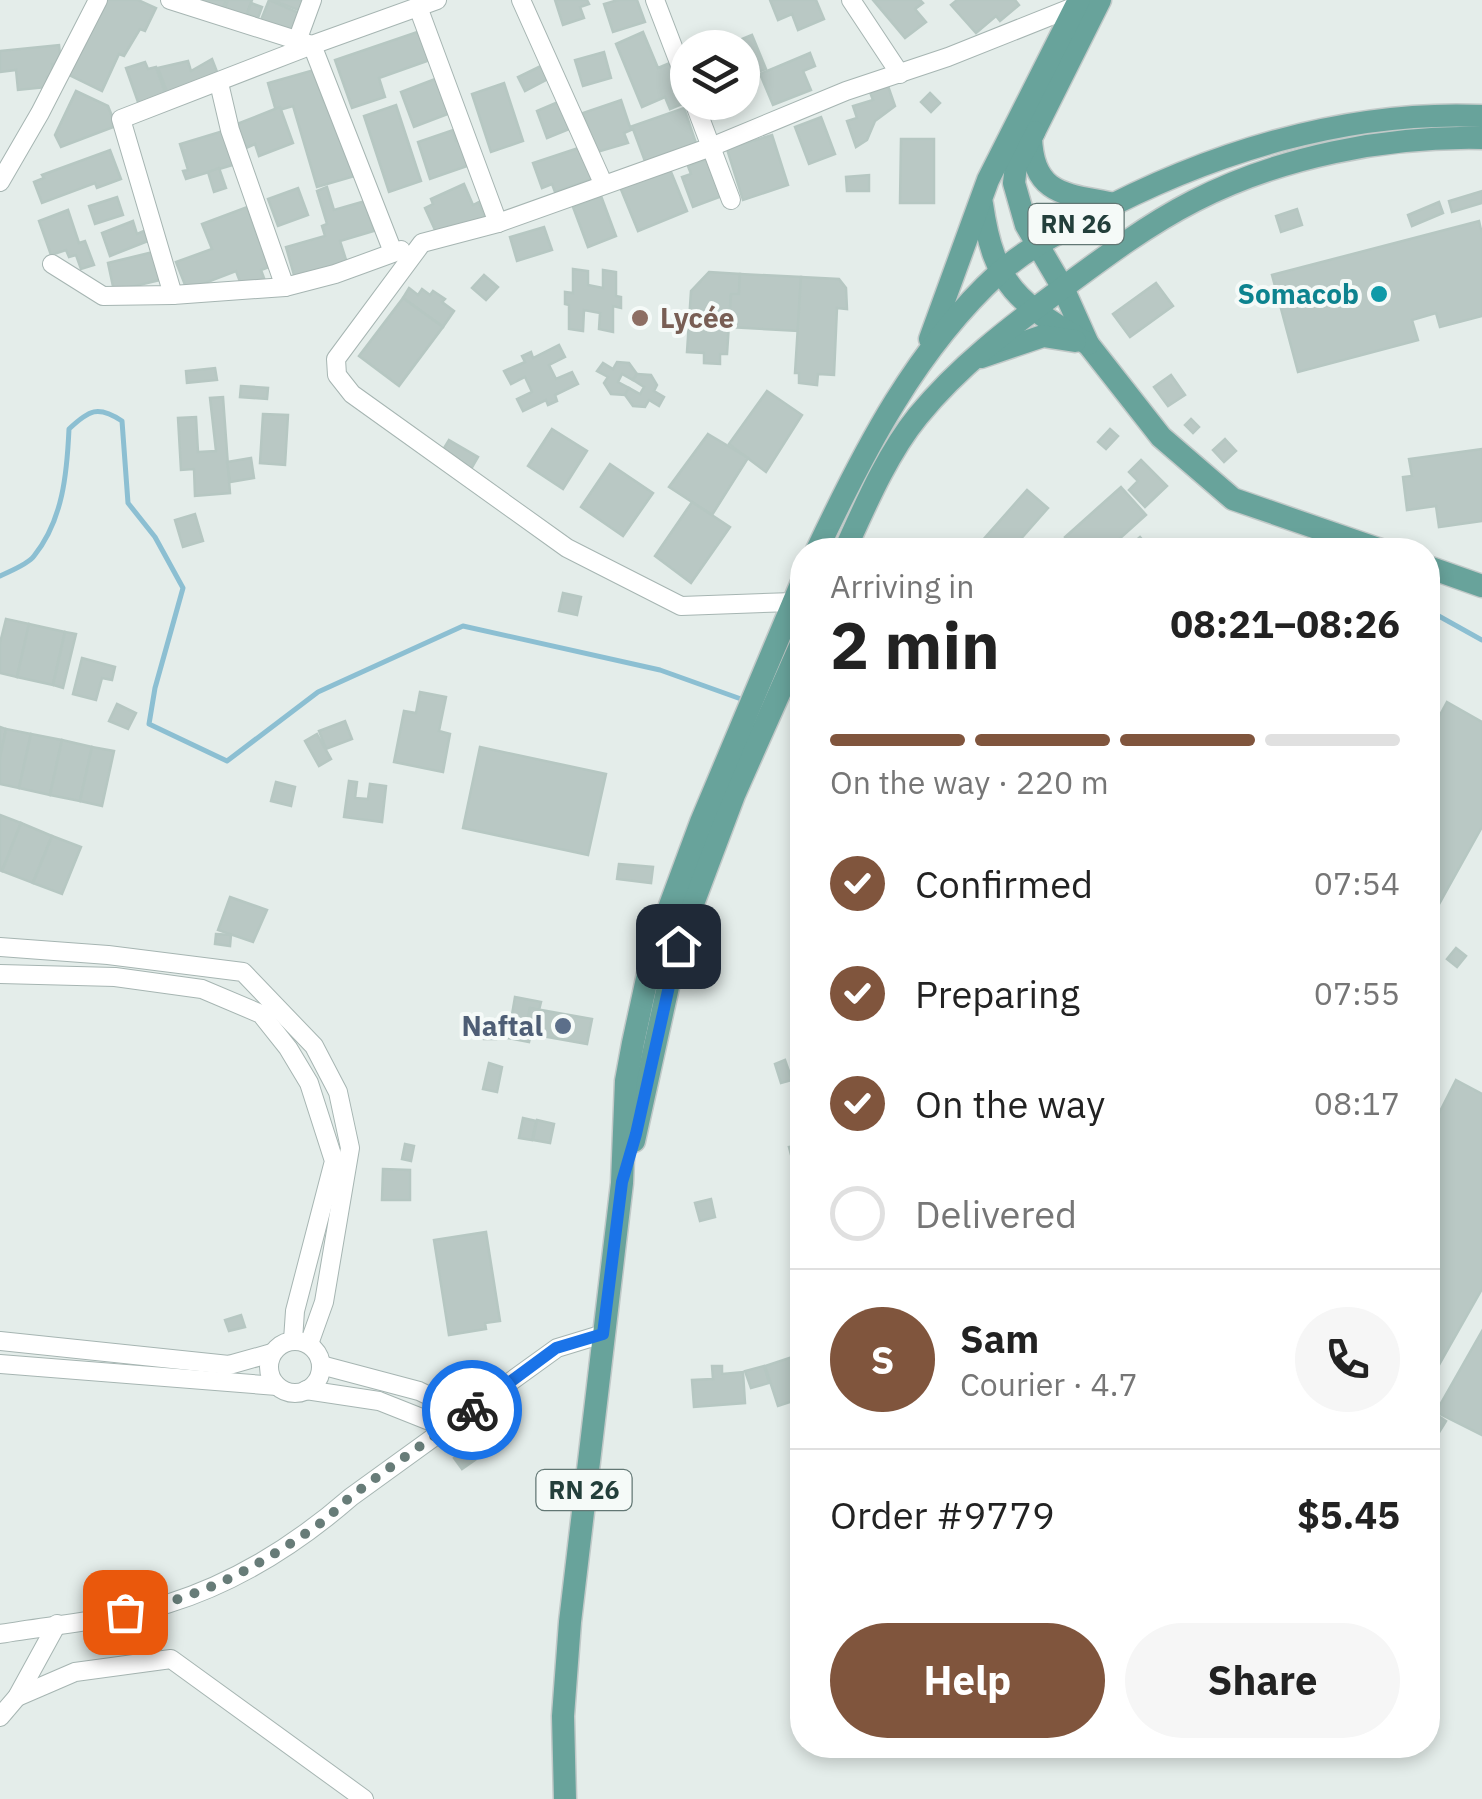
<!DOCTYPE html>
<meta charset="utf-8">
<style>
body{margin:0;font-family:"IBM Plex Sans",sans-serif;background:#f6f6f6;color:#222;height:100vh;display:flex;flex-direction:column;font-size:38px;white-space:nowrap}
*{box-sizing:border-box;margin:0}
p{font-size:32px;color:#767676}
.icon{flex:none;width:55px;height:55px;fill:none;stroke:currentColor;stroke-width:2;stroke-linecap:round;stroke-linejoin:round}
.map{position:relative;flex:1;overflow:hidden}
.details{position:absolute;left:790px;top:538px;width:650px;height:1220px;display:flex;flex-direction:column;background:#fff;border-radius:40px;box-shadow:0 5px 15px #0003}
.details>*{flex:none}
.buttons{position:absolute;left:670px;top:30px;display:grid;gap:20px}
.buttons a{display:grid;place-items:center;width:90px;height:90px;border-radius:50%;background:#fff;box-shadow:0 5px 15px #0003;font-size:50px}
.pin{position:absolute;display:grid;place-items:center;width:85px;height:85px;color:#fff;margin:-42px;border-radius:20px;box-shadow:0 5px 15px #0006}
.courier{position:absolute;display:grid;place-items:center;width:100px;height:100px;margin:-50px;border:8px solid #1a73e8;border-radius:50%;background:#fff;color:#222;box-shadow:0 2px 12px #0007}
.head em{font-style:normal;font-weight:800}
.head div{display:flex;flex-direction:column-reverse}
.head{display:flex;align-items:center;justify-content:space-between;height:170px;padding:0 40px}
h1{font-size:65px;font-weight:800;line-height:75px}
.bar{display:grid;grid-template-columns:repeat(4,1fr);gap:15px 10px;align-content:center;height:120px;padding:0 40px}
.bar i{height:12px;border-radius:8px;background:#e0e0e0}
.bar .selected{background:#80553d}
.bar p{grid-column:span 4}
.line{display:flex;align-items:center;gap:25px;padding:0 40px;border-top:2px solid #e0e0e0}
.line div{flex:1}
.round{display:grid;place-items:center;flex:none;width:105px;height:105px;border-radius:52px;background:#f6f6f6}
ol{padding:0 40px;list-style:none}
li{display:flex;align-items:center;gap:30px;height:110px}
li p{margin-inline-start:auto}
li .icon{padding:10px;border-radius:50%;background:#80553d;color:#fff;stroke-width:4}
li:last-child{color:#767676}
li i{width:55px;height:55px;border:5px solid #e0e0e0;border-radius:50%}
.action{display:flex;gap:20px;margin-top:auto;padding:20px 40px}
.action a{flex:1;height:115px;border-radius:60px;background:#80553d;color:#fff;font-size:40px;font-weight:800;line-height:115px;text-align:center}
.action a+a{background:#f6f6f6;color:#222}
.map>svg:first-child{display:block}
.lines{fill:none;stroke-linecap:round;stroke-linejoin:round}
.stream{stroke:#8cbfd2;stroke-width:5}
.building{fill:#b9c8c4;stroke:#b6c7c2;stroke-width:2.5}
.minor-casing{stroke:#a6b5b2;stroke-width:20}
.major-casing{stroke:#c1c9c8;stroke-width:25}
.minor{stroke:#fff;stroke-width:18}
.major{stroke:#68a39b;stroke-width:22}
.done{stroke:#677c78;stroke-width:10;stroke-dasharray:0 18}
.route{stroke:#1a73e8;stroke-width:12}
.culture-dot{fill:#0f9aa8;stroke:#f5faf8;stroke-width:4}
.education-dot{fill:#8d6e63;stroke:#f5faf8;stroke-width:4}
.service-dot{fill:#5c6f8a;stroke:#f5faf8;stroke-width:4}
.labels{text-anchor:middle;stroke-width:8;stroke-linejoin:round;paint-order:stroke}
.shield{fill:#f5faf8;stroke:#627774;stroke-width:2.5}
.shield-label{font-size:25px;font-weight:bold;fill:#233f3b}
.culture-label{font-size:28px;font-weight:bold;fill:#0d838f;stroke:#f5faf8;text-anchor:end}
.education-label{font-size:28px;font-weight:bold;fill:#785e54;stroke:#f5faf8;text-anchor:start}
.service-label{font-size:28px;font-weight:bold;fill:#4e5e75;stroke:#f5faf8;text-anchor:end}
</style>
<div class="map">
<svg width="1482" height="1799" viewBox="0 0 1482 1799">
<rect width="100%" height="100%" fill="#e4edea"/>
<g class="lines">
<g class="stream">
<path d="M 0,576 C 10,571 27,565 34,556 C 63,520 67,473 69,429 C 89,410 98,405 122,421 L 128,503 L 155,537 L 183,588 L 155,688 L 149,724 L 227,761 L 318,692 L 463,626 L 660,670 L 741,699"/>
<polyline points="1428,610 1482,640"/>
<polyline points="798,720 802,721"/>
</g>
</g>
<g class="building">
<polygon points="106,0 138,0 156,8 145,31 140,29 124,56 119,54 102,91 69,75"/>
<polygon points="185,0 226,0 221,13"/>
<polygon points="228,0 252,0 246,16 225,8"/>
<polygon points="269,0 299,13 291,32 261,20"/>
<polygon points="272,0 306,0 301,11"/>
<polygon points="555,0 587,0 589,4 580,7 584,18 563,25"/>
<polygon points="618,0 637,0 645,22 613,32 604,4"/>
<polygon points="770,0 816,0 824,19 798,30 792,14 778,20"/>
<polygon points="873,0 920,0 923,3 915,9 926,22 905,38"/>
<polygon points="957,0 1015,0 1019,5 1000,21 996,16 976,33 951,5"/>
<polygon points="251,3 262,7 258,18 247,14"/>
<polygon points="420,31 430,60 379,78 385,97 352,108 335,60"/>
<polygon points="643,32 658,68 670,63 680,86 675,88 682,104 670,109 665,97 642,107 616,44"/>
<polygon points="752,35 766,69 742,78 742,48 720,48"/>
<polygon points="59,45 61,64 52,64 54,76 47,77 48,87 18,90 16,70 0,72 0,51"/>
<polygon points="604,52 611,78 583,86 575,60"/>
<polygon points="810,53 815,66 803,71 811,90 773,105 760,74"/>
<polygon points="212,59 219,77 168,95 158,68 188,61 191,71"/>
<polygon points="145,62 148,69 156,67 166,95 139,105 126,68"/>
<polygon points="541,66 548,79 525,91 518,77"/>
<polygon points="314,70 324,102 332,100 355,176 317,187 293,106 276,111 268,83"/>
<polygon points="440,77 453,112 414,127 401,92"/>
<polygon points="504,83 523,141 491,152 472,94"/>
<polygon points="888,86 895,106 875,121 867,140 856,147 847,121 857,118 853,106 873,100 870,92"/>
<polygon points="76,91 108,106 116,126 61,147 55,135"/>
<polygon points="930,93 940,103 931,112 921,102"/>
<polygon points="563,100 574,127 547,138 537,111"/>
<polygon points="621,100 630,127 684,108 697,146 646,164 633,129 624,133 628,143 597,152 583,113"/>
<polygon points="396,105 421,181 389,192 364,116"/>
<polygon points="280,107 293,143 259,156 255,144 246,148 237,124"/>
<polygon points="821,117 835,154 809,164 795,127"/>
<polygon points="453,130 456,141 464,138 473,164 430,179 418,142"/>
<polygon points="223,131 233,165 186,179 183,171 188,170 180,144"/>
<polygon points="772,135 788,185 743,200 727,149"/>
<polygon points="901,139 934,139 934,203 900,203"/>
<polygon points="581,147 592,179 555,192 552,184 542,188 533,163"/>
<polygon points="110,150 121,179 97,188 95,183 42,203 34,182 44,178 42,175"/>
<polygon points="707,159 722,196 693,207 682,177 691,174 688,166"/>
<polygon points="669,167 687,211 638,231 620,187"/>
<polygon points="219,168 226,188 214,192 208,172"/>
<polygon points="869,175 869,191 847,191 846,177"/>
<polygon points="464,184 473,205 479,202 486,219 450,234 447,227 436,232 425,208 433,204 431,199"/>
<polygon points="327,187 334,210 365,201 374,231 340,241 348,266 296,282 286,247 325,236 322,226 327,224 317,191"/>
<polygon points="298,188 308,215 278,226 268,199"/>
<polygon points="1482,191 1482,203 1452,212 1449,201"/>
<polygon points="601,196 616,236 588,247 573,207"/>
<polygon points="117,197 123,215 95,224 89,206"/>
<polygon points="1439,202 1443,213 1412,226 1408,215"/>
<polygon points="247,207 259,240 274,265 261,270 264,278 242,287 236,271 187,290 176,262 212,249 202,224"/>
<polygon points="1297,209 1302,225 1281,232 1276,216"/>
<polygon points="68,210 79,243 85,241 94,265 81,269 76,255 69,257 66,250 51,255 39,221"/>
<polygon points="133,221 137,234 144,231 148,241 110,256 102,233"/>
<polygon points="1479,221 1482,234 1482,316 1440,327 1436,313 1412,320 1418,340 1298,372 1272,275"/>
<polygon points="544,227 552,250 517,261 510,237"/>
<polygon points="157,251 164,279 114,291 108,263"/>
<polygon points="573,269 588,271 588,285 603,288 603,270 616,272 616,296 621,297 621,308 613,306 613,332 599,329 600,313 584,310 583,331 569,329 569,305 565,304 565,292 573,293"/>
<polygon points="709,272 740,274 739,294 731,294 727,354 720,354 720,364 704,363 704,353 687,352 691,291"/>
<polygon points="740,274 801,277 798,331 729,327 731,294 739,294"/>
<polygon points="484,275 498,287 486,300 472,288"/>
<polygon points="801,277 839,279 846,288 847,309 837,308 834,375 818,374 817,385 799,383 799,373 795,373"/>
<polygon points="1156,283 1173,306 1130,337 1113,314"/>
<polygon points="409,288 418,295 422,289 430,295 433,291 445,299 442,302 454,311 443,327 403,298"/>
<polygon points="403,298 443,327 399,386 359,356"/>
<polygon points="559,345 565,357 549,365 556,379 572,372 578,384 555,395 557,401 548,405 546,400 523,411 517,399 532,392 525,377 511,384 504,371 525,362 522,356 531,352 533,358"/>
<polygon points="617,362 629,363 637,374 633,380 622,374 618,382 629,388 625,395 611,394 604,383 608,377 597,371 603,363 613,369"/>
<polygon points="215,368 217,380 187,383 186,371"/>
<polygon points="637,374 651,375 657,385 654,391 664,397 659,406 649,400 645,407 633,406 625,395 629,388 640,394 644,387 633,380"/>
<polygon points="1171,375 1185,395 1168,406 1154,387"/>
<polygon points="241,386 268,388 267,399 240,397"/>
<polygon points="767,391 802,415 766,472 729,444"/>
<polygon points="223,397 230,493 195,496 194,469 181,470 178,418 196,417 198,452 216,451 210,398"/>
<polygon points="263,414 288,415 285,465 260,463"/>
<polygon points="1191,419 1199,427 1193,433 1185,425"/>
<polygon points="552,429 587,451 563,489 528,466"/>
<polygon points="1110,429 1118,436 1106,449 1098,442"/>
<polygon points="708,434 748,458 712,515 669,487"/>
<polygon points="1225,439 1236,451 1224,462 1213,450"/>
<polygon points="449,440 478,457 471,469 441,453"/>
<polygon points="1482,449 1482,521 1439,527 1436,506 1407,510 1403,477 1412,476 1409,459"/>
<polygon points="251,458 254,478 230,482 227,462"/>
<polygon points="1141,460 1167,486 1145,507 1129,490 1138,481 1129,472"/>
<polygon points="610,464 653,493 623,536 581,507"/>
<polygon points="1121,487 1146,515 1107,550 1077,550 1065,537"/>
<polygon points="1027,490 1048,508 1011,550 974,550"/>
<polygon points="692,502 730,527 691,583 655,556"/>
<polygon points="195,514 203,541 183,547 175,520"/>
<polygon points="1140,537 1151,550 1125,550"/>
<polygon points="563,593 581,597 577,615 559,611"/>
<polygon points="6,619 29,624 17,677 0,673 0,643"/>
<polygon points="29,624 65,632 53,685 17,677"/>
<polygon points="65,632 76,634 63,688 53,685"/>
<polygon points="82,658 115,667 112,680 102,678 96,700 73,694"/>
<polygon points="420,692 446,697 439,731 450,734 443,772 394,762 404,711 416,713"/>
<polygon points="1447,702 1482,722 1482,827 1428,924 1428,737"/>
<polygon points="117,704 136,713 128,729 109,721"/>
<polygon points="345,721 352,739 326,749 319,731"/>
<polygon points="0,727 6,729 0,758"/>
<polygon points="6,729 31,734 19,788 0,784 0,758"/>
<polygon points="31,734 62,740 50,795 19,788"/>
<polygon points="317,734 331,759 319,766 305,741"/>
<polygon points="62,740 92,747 80,801 50,795"/>
<polygon points="92,747 114,751 102,806 80,801"/>
<polygon points="480,747 606,774 588,855 463,828"/>
<polygon points="349,781 357,782 355,798 368,799 370,784 386,786 382,822 344,817"/>
<polygon points="276,782 295,787 291,806 271,801"/>
<polygon points="0,815 21,823 2,871 0,870"/>
<polygon points="21,823 52,836 33,883 2,871"/>
<polygon points="52,836 81,847 62,894 33,883"/>
<polygon points="619,864 653,867 651,883 617,879"/>
<polygon points="230,897 267,910 253,942 218,930"/>
<polygon points="216,934 231,935 230,946 215,944"/>
<polygon points="1456,948 1466,956 1457,967 1447,959"/>
<polygon points="515,997 541,1002 539,1010 530,1008 525,1033 531,1034 529,1042 508,1038"/>
<polygon points="530,1008 592,1019 587,1044 525,1033"/>
<polygon points="483,1027 496,1027 496,1039 484,1039"/>
<polygon points="785,1060 792,1080 781,1083 775,1064"/>
<polygon points="489,1063 502,1067 497,1092 483,1089"/>
<polygon points="1456,1080 1482,1094 1482,1289 1431,1379 1428,1377 1428,1135"/>
<polygon points="523,1118 536,1121 532,1140 519,1138"/>
<polygon points="537,1120 554,1124 550,1143 533,1140"/>
<polygon points="405,1144 414,1146 411,1161 402,1159"/>
<polygon points="802,1145 802,1178 797,1178 789,1147"/>
<polygon points="383,1169 410,1170 410,1200 382,1200"/>
<polygon points="711,1199 715,1217 700,1221 695,1203"/>
<polygon points="486,1232 500,1321 485,1323 486,1329 449,1335 434,1240"/>
<polygon points="241,1315 245,1327 229,1331 225,1320"/>
<polygon points="1482,1331 1482,1435 1436,1412"/>
<polygon points="798,1355 802,1369 802,1398 778,1406 765,1366"/>
<polygon points="712,1366 722,1366 722,1374 743,1372 745,1403 694,1407 692,1380 713,1379"/>
<polygon points="764,1366 769,1383 751,1388 745,1371"/>
<polygon points="1428,1409 1446,1421 1428,1450"/>
<polygon points="467,1449 475,1460 462,1469 454,1458"/>
</g>
<g class="lines">
<defs>
<g id="minor">
<polyline points="170,0 312,45 437,0"/>
<polyline points="521,0 603,183"/>
<polyline points="655,0 688,86"/>
<polyline points="851,0 900,74"/>
<polyline points="418,7 498,223"/>
<polyline points="297,41 312,0"/>
<polyline points="219,83 230,130 285,287"/>
<polyline points="694,102 731,200"/>
<polyline points="0,182 40,113 98,0"/>
<polyline points="52,264 103,296 173,295 285,287 335,274 401,250"/>
<polyline points="173,295 121,119 312,45 393,252"/>
<polyline points="793,602 681,606 567,548 352,394 337,375 336,359 422,243 498,223 711,147 846,91 948,57 1076,6"/>
<polyline points="0,947 108,955 243,972 314,1046 338,1092 350,1148 324,1302 309,1344"/>
<polyline points="0,974 115,977 202,989 261,1014 288,1048 309,1083 334,1161 295,1311 293,1340"/>
<circle cx="295" cy="1367" r="26"/>
<polyline points="0,1341 229,1365 272,1353"/>
<polyline points="0,1364 277,1386"/>
<polyline points="321,1365 419,1391 467,1414"/>
<polyline points="306,1390 379,1401 447,1428"/>
<path d="M 0,1634 C 53,1625 115,1620 167,1604 C 235,1583 297,1544 351,1497 L 557,1348 L 603,1334"/>
<polyline points="17,1697 75,1672 171,1659 364,1799"/>
<polyline points="0,1717 17,1697 57,1624"/>
</g>
<g id="major">
<path d="M 1100,0 L 1031,138 C 1033,196 1067,194 1114,204"/>
<polyline points="1034,132 1016,165 1014,183 1026,225 1063,288 1088,344 1161,437 1233,499 1381,550"/>
<path d="M 982,204 C 994,287 1019,303 1088,344"/>
<polyline points="930,339 988,180 1079,0"/>
<polyline points="981,357 1043,336 1075,341"/>
<path d="M 817,550 C 865,449 916,349 999,273 C 1026,249 1058,233 1089,217 C 1208,153 1346,110 1482,116"/>
<path d="M 845,550 C 865,506 887,454 918,416 C 959,366 1009,328 1060,290 C 1103,258 1147,225 1194,201 C 1280,157 1385,136 1482,138"/>
<polyline points="1428,567 1482,586"/>
<polyline points="634,1141 677,946 734,795 802,642"/>
<polyline points="565,1799 563,1716 570,1622 622,1183 626,1081 633,1043 653,951 701,822 802,582"/>
</g>
</defs>
<use href="#minor" class="minor-casing"/>
<use href="#major" class="major-casing"/>
<use href="#minor" class="minor"/>
<use href="#major" class="major"/>
</g>
<g class="lines">
<path class="done" d="M 125,1612 C 198,1600 258,1567 318,1525 C 331,1516 341,1504 353,1495 C 392,1465 432,1438 472,1410"/>
<polyline class="route" points="472,1410 556,1348 603,1334 622,1182 636,1134 678,946"/>
</g>
<circle class="culture-dot" cx="1379" cy="294" r="10"/>
<circle class="education-dot" cx="640" cy="318" r="10"/>
<circle class="service-dot" cx="563" cy="1026" r="10"/>
<g class="labels">
<g class="shield">
<rect x="1028.5" y="204" width="95" height="40" rx="8"/>
<rect x="536.5" y="1470" width="95" height="40" rx="8"/>
</g>
<g class="shield-label">
<text x="1076" y="233">RN 26</text>
<text x="584" y="1499">RN 26</text>
</g>
<g class="culture-label">
<text x="1359" y="304">Somacob</text>
</g>
<g class="education-label">
<text x="660" y="328">Lycée</text>
</g>
<g class="service-label">
<text x="543" y="1036">Naftal</text>
</g>
</g>
</svg>
<div class="buttons">
<a><svg class="icon" aria-label="layers" viewBox="0 0 24 24"><path d="M12 4l9 5-9 5-9-5zM3 14l9 5 9-5"/></svg></a>
</div>
<div class="pin" style="left:125px;top:1612px;background:#ea580c"><svg class="icon" aria-label="bag" viewBox="0 0 24 24"><path d="M5 8h14l-1 12H6zM9 8a3 3 0 0 1 6 0"/></svg></div>
<div class="pin" style="left:678px;top:946px;background:#1f2937"><svg class="icon" aria-label="home" viewBox="0 0 24 24"><path d="M3 11l9-7 9 7M6 9v11h12V9"/></svg></div>
<div class="courier" style="left:472px;top:1410px"><svg class="icon" aria-label="bike" viewBox="0 0 24 24"><circle cx="6" cy="16" r="4"/><circle cx="18" cy="16" r="4"/><path d="M6 16l4-8h5l3 8M10 8l3 8H6M13 5h3"/></svg></div>
<section class="details">
<div class="head"><div><h1>2 min</h1><p>Arriving in</p></div><em>08:21–08:26</em></div>
<div class="bar"><i class="selected"></i><i class="selected"></i><i class="selected"></i><i></i><p>On the way · 220 m</p></div>
<ol>
<li><svg class="icon" aria-label="check" viewBox="0 0 24 24"><path d="M5 12l5 5 9-10"/></svg>Confirmed<p>07:54</p></li>
<li><svg class="icon" aria-label="check" viewBox="0 0 24 24"><path d="M5 12l5 5 9-10"/></svg>Preparing<p>07:55</p></li>
<li><svg class="icon" aria-label="check" viewBox="0 0 24 24"><path d="M5 12l5 5 9-10"/></svg>On the way<p>08:17</p></li>
<li><i></i>Delivered</li>
</ol>
<div class="line" style="height:180px"><b class="round" style="background:#80553d;color:#fff">S</b><div><b>Sam</b><p>Courier · 4.7</p></div><a class="round"><svg class="icon" aria-label="phone" viewBox="0 0 24 24"><path d="M5 4h4l2 5-3 2q2 4 5 5l2-3 5 2v4C11 20 4 13 5 4z"/></svg></a></div>
<div class="line" style="height:130px"><div>Order #9779</div><b>$5.45</b></div>
<div class="action"><a>Help</a><a>Share</a></div>
</section>
</div>
